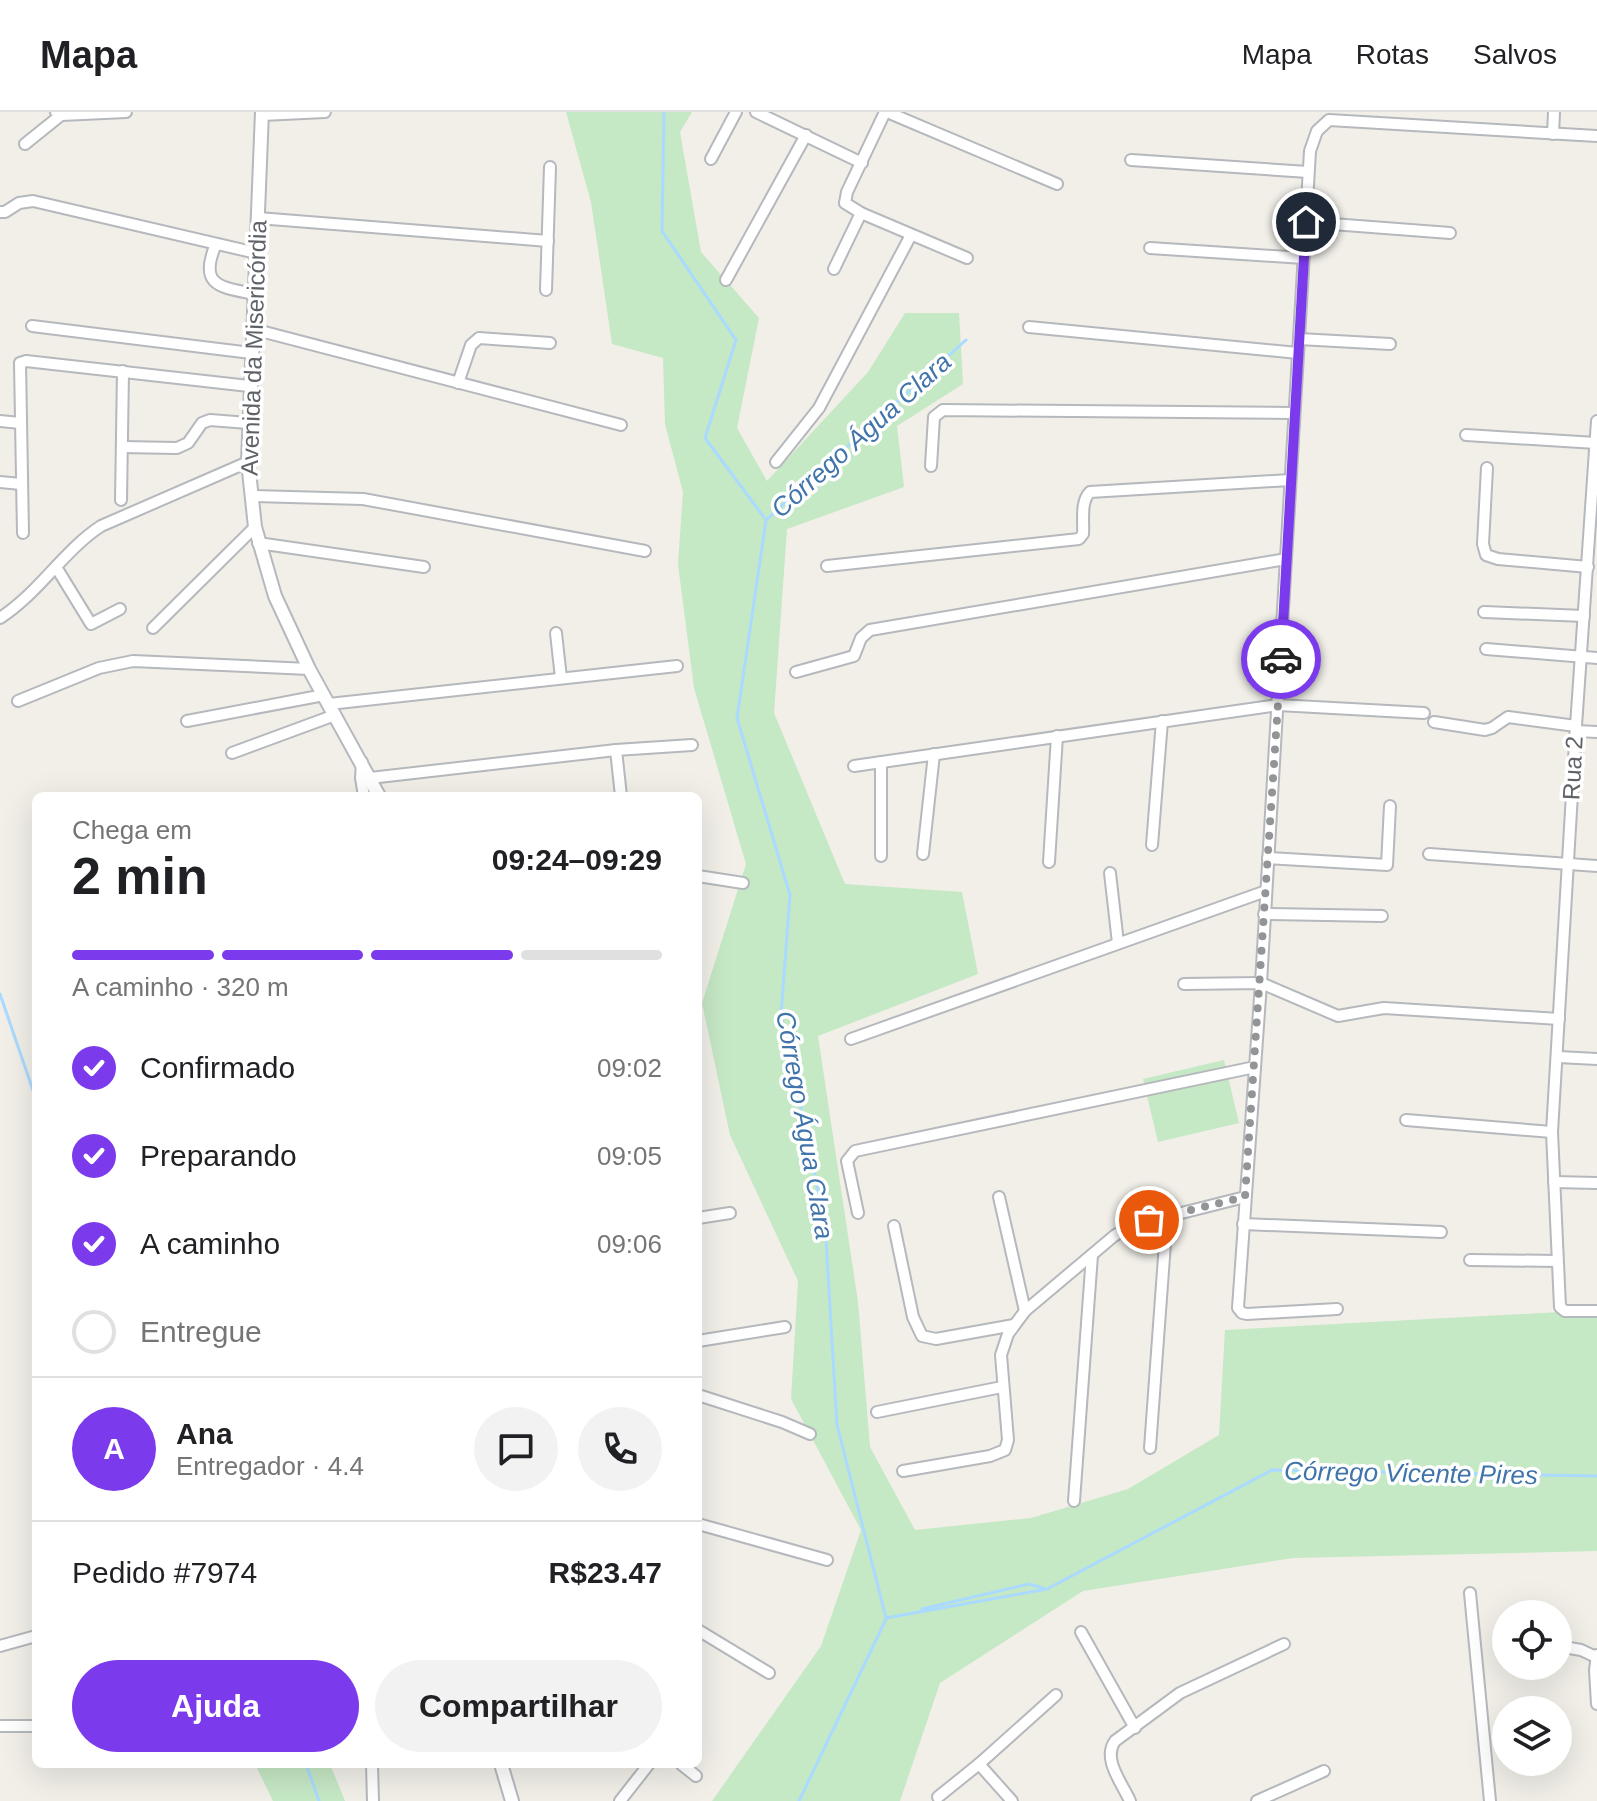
<!DOCTYPE html>
<html lang="pt">
<meta charset="utf-8">
<style>
body{margin:0;font-family:Arial,sans-serif;background:#f2f2f2;color:#202124;height:100vh;display:flex;flex-direction:column;font-size:30px;white-space:nowrap}
*{box-sizing:border-box;margin:0}
p{font-size:26px;color:#757577}
.icon{flex:none;width:44px;height:44px;fill:none;stroke:currentColor;stroke-width:2;stroke-linecap:round;stroke-linejoin:round}
.map{position:relative;flex:1;overflow:hidden}
.drawer{position:absolute;left:32px;top:680px;width:670px;height:976px;display:flex;flex-direction:column;background:#fff;border-radius:12px;box-shadow:0 8px 32px #0002}
.drawer>*{flex:none}
.controls{position:absolute;left:1492px;top:1488px;display:grid;gap:16px}
.controls a{display:grid;place-items:center;width:80px;height:80px;border-radius:50%;background:#fff;box-shadow:0 8px 32px #0002;font-size:40px}
.pin{position:absolute;display:grid;place-items:center;width:68px;height:68px;color:#fff;margin:-34px;border:4px solid #fff;border-radius:50%;box-shadow:0 2px 8px #0007}
.courier{position:absolute;display:grid;place-items:center;width:80px;height:80px;margin:-40px;border:6px solid #7c3aed;border-radius:50%;background:#fff;color:#222;box-shadow:0 2px 10px #0007}
.summary em{font-style:normal;font-weight:700}
.summary div{display:flex;flex-direction:column-reverse}
.summary{display:flex;align-items:center;justify-content:space-between;height:136px;padding:0 40px}
h1{font-size:52px;font-weight:700;line-height:60px}
.bar{display:grid;grid-template-columns:repeat(4,1fr);gap:12px 8px;align-content:center;height:96px;padding:0 40px}
.bar i{height:10px;border-radius:6px;background:#e0e0e0}
.bar .active{background:#7c3aed}
.bar p{grid-column:span 4}
.line{display:flex;align-items:center;gap:20px;padding:0 40px;border-top:2px solid #e0e0e0}
.line div{flex:1}
.round{display:grid;place-items:center;flex:none;width:84px;height:84px;border-radius:42px;background:#f2f2f2}
ol{padding:0 40px;list-style:none}
li{display:flex;align-items:center;gap:24px;height:88px}
li p{margin-inline-start:auto}
li .icon{padding:8px;border-radius:50%;background:#7c3aed;color:#fff;stroke-width:4}
li:last-child{color:#757577}
li i{width:44px;height:44px;border:4px solid #e0e0e0;border-radius:50%}
.primary-button{display:flex;gap:16px;margin-top:auto;padding:16px 40px}
.primary-button a{flex:1;height:92px;border-radius:48px;background:#7c3aed;color:#fff;font-size:32px;font-weight:700;line-height:92px;text-align:center}
.primary-button a+a{background:#f2f2f2;color:#202124}
header{display:flex;align-items:center;gap:48px;box-sizing:border-box;height:112px;padding:0 40px;background:#fff;border-bottom:2px solid #e0e0e0}
header strong{font-size:38px}
nav{display:flex;gap:44px;margin-inline-start:auto;font-size:28px}
.map>svg:first-child{display:block}
.green{fill:#c5e8c5}
.lines{fill:none;stroke-linecap:round;stroke-linejoin:round}
.stream{stroke:#aadaff;stroke-width:3}
.minor-casing{stroke:#b5b8bc;stroke-width:14}
.tertiary-casing{stroke:#b5b8bc;stroke-width:16}
.minor{stroke:#fff;stroke-width:10}
.tertiary{stroke:#fff;stroke-width:12}
.done{stroke:#929495;stroke-width:8;stroke-dasharray:0 14.4}
.route{stroke:#7c3aed;stroke-width:10}
.labels{text-anchor:middle;stroke-width:7;stroke-linejoin:round;paint-order:stroke}
.street-label{font-size:24px;fill:#5f6368;stroke:#fff}
.water-label{font-size:26px;font-style:italic;fill:#4174aa;stroke:#fff}
</style>
<header>
<strong>Mapa</strong>
<nav><a>Mapa</a><a>Rotas</a><a>Salvos</a></nav>
</header>
<div class="map">
<svg width="1597" height="1689" viewBox="0 0 1597 1689">
<rect width="100%" height="100%" fill="#f1efe8"/>
<g class="green">
<polygon points="566,0 692,0 680,20 701,140 759,206 737,316 767,369 868,260 905,201 959,201 963,272 897,314 904,375 787,417 774,601 845,772 962,780 978,862 818,924 858,1190 870,1335 915,1418 1031,1406 1128,1377 1219,1323 1225,1218 1597,1198 1597,1439 1293,1446 1083,1479 940,1571 900,1689 712,1689 821,1534 861,1418 791,1287 798,1169 730,1023 702,891 746,752 694,576 678,452 683,380 665,312 663,246 612,232 591,90"/>
<polygon points="1224,948 1239,1011 1158,1030 1143,967"/>
<polygon points="255,1652 330,1652 345,1689 273,1689"/>
</g>
<g class="lines">
<g class="stream">
<polyline points="664,0 662,119 736,228 705,326 766,408"/>
<polyline points="966,228 766,408 737,606 790,783 781,903 825,1111 837,1313 886,1506 1047,1477 1272,1358 1597,1364"/>
<polyline points="0,882 36,987"/>
<polyline points="922,1497 1029,1472 1043,1476"/>
<polyline points="306,1652 319,1689"/>
<polyline points="799,1689 887,1505"/>
</g>
<defs>
<g id="minor">
<polyline points="56,0 61,3 126,0"/>
<polyline points="756,0 862,51"/>
<polyline points="885,0 847,80 845,91 861,101 967,146"/>
<polyline points="887,0 1057,72"/>
<polyline points="262,3 325,0"/>
<polyline points="1553,22 1554,0"/>
<polyline points="25,32 61,3"/>
<polyline points="711,47 736,0"/>
<polyline points="1131,48 1308,60"/>
<polyline points="0,100 5,100 19,91 33,89 256,141"/>
<polyline points="258,106 548,129"/>
<polyline points="1306,110 1450,121"/>
<path d="M 216,132 C 198,174 220,175 254,182"/>
<polyline points="1150,136 1303,146"/>
<polyline points="834,157 861,101"/>
<polyline points="726,168 806,23"/>
<polyline points="546,178 550,55"/>
<polyline points="32,214 251,241"/>
<polyline points="1029,215 1298,241"/>
<polyline points="253,217 621,313"/>
<polyline points="1299,227 1390,232"/>
<polyline points="458,271 471,233 479,226 550,231"/>
<polyline points="0,309 20,311"/>
<polyline points="1597,309 1576,614 1552,1020 1560,1195 1565,1199 1597,1199"/>
<polyline points="1466,323 1596,331"/>
<polyline points="122,335 177,336 188,331 202,311 210,308 248,311"/>
<polyline points="776,350 819,296 911,123"/>
<polyline points="931,354 934,305 943,298 1294,301"/>
<polyline points="1487,356 1483,432 1486,443 1498,447 1588,455"/>
<polyline points="0,370 21,372"/>
<polyline points="252,384 363,387 645,439"/>
<polyline points="121,388 123,259"/>
<polyline points="23,421 20,251 26,249 249,274"/>
<polyline points="258,431 424,455"/>
<path d="M 827,454 L 1079,427 L 1083,422 C 1084,409 1080,390 1090,380 L 1290,368"/>
<polyline points="56,455 91,512 120,497"/>
<polyline points="1484,500 1584,504"/>
<path d="M 0,506 C 39,481 63,439 101,414 L 248,350"/>
<polyline points="153,516 255,415"/>
<polyline points="556,521 561,566"/>
<polyline points="1486,537 1597,546"/>
<polyline points="796,560 854,544 861,526 870,518 1286,447"/>
<polyline points="18,589 99,556 133,549 309,557"/>
<polyline points="329,592 677,554"/>
<polyline points="187,609 324,583"/>
<polyline points="1434,610 1485,618 1492,616 1508,605 1576,614"/>
<polyline points="1576,619 1597,620"/>
<polyline points="616,638 621,684"/>
<polyline points="232,641 335,603"/>
<polyline points="362,650 361,666 364,684"/>
<polyline points="881,650 881,744"/>
<polyline points="854,654 1278,593 1424,601"/>
<polyline points="370,666 616,638 692,633"/>
<polyline points="1152,733 1162,609"/>
<polyline points="923,742 934,642"/>
<polyline points="1429,742 1597,754"/>
<polyline points="1268,746 1387,753 1390,694"/>
<polyline points="1049,750 1057,624"/>
<polyline points="1110,761 1118,831"/>
<polyline points="698,764 743,771"/>
<polyline points="1264,802 1382,804"/>
<polyline points="1184,872 1261,871 1338,904 1384,896 1559,907"/>
<polyline points="851,927 1266,779"/>
<polyline points="1558,945 1597,947"/>
<polyline points="1406,1008 1552,1020"/>
<polyline points="1554,1070 1597,1071"/>
<polyline points="999,1085 1025,1199"/>
<polyline points="858,1101 847,1049 855,1039 1255,955"/>
<polyline points="698,1106 730,1101"/>
<polyline points="1243,1112 1441,1120"/>
<polyline points="894,1114 913,1205 922,1224 936,1227 1014,1213"/>
<polyline points="1470,1148 1557,1149"/>
<polyline points="1337,1197 1247,1202 1242,1201 1238,1196 1261,871 1310,39 1317,19 1329,8 1597,24"/>
<polyline points="698,1229 785,1215"/>
<polyline points="698,1283 782,1310 810,1322"/>
<polyline points="877,1300 1002,1275"/>
<polyline points="1150,1336 1167,1104"/>
<polyline points="903,1359 990,1344 1005,1338 1008,1328 1001,1243 1008,1222 1025,1199 1114,1124 1130,1114 1245,1085"/>
<polyline points="1074,1389 1092,1143"/>
<polyline points="698,1412 827,1448"/>
<polyline points="1470,1481 1490,1689"/>
<polyline points="698,1518 769,1561"/>
<polyline points="1081,1520 1135,1616"/>
<polyline points="0,1534 36,1524"/>
<polyline points="1558,1534 1581,1538 1596,1545"/>
<polyline points="1597,1543 1595,1558 1597,1592"/>
<polyline points="0,1614 36,1614"/>
<polyline points="372,1652 373,1689"/>
<polyline points="681,1652 696,1664"/>
<polyline points="979,1652 1012,1689"/>
<polyline points="938,1685 979,1652 1056,1583"/>
<polyline points="620,1689 649,1652"/>
<path d="M 1130,1689 C 1122,1671 1102,1647 1115,1629 L 1180,1581 L 1284,1532"/>
<polyline points="1257,1689 1324,1659"/>
</g>
<g id="tertiary">
<polyline points="262,0 248,350 255,415 275,484 309,557 379,684"/>
<polyline points="501,1652 512,1689"/>
</g>
</defs>
<use href="#minor" class="minor-casing"/>
<use href="#tertiary" class="tertiary-casing"/>
<use href="#minor" class="minor"/>
<use href="#tertiary" class="tertiary"/>
</g>
<g class="lines">
<polyline class="done" points="1149,1108 1245,1085 1281,547"/>
<polyline class="route" points="1281,547 1306,110"/>
</g>
<g class="labels">
<g class="street-label">
<text transform="translate(254 236) rotate(-88)" y="8">Avenida da Misericórdia</text>
<text transform="translate(1573 656) rotate(-87)" y="8">Rua 2</text>
</g>
<g class="water-label">
<text transform="translate(861 323) rotate(-42)" y="9">Córrego Água Clara</text>
<text transform="translate(805 1013) rotate(80)" y="9">Córrego Água Clara</text>
<text transform="translate(1411 1361) rotate(1)" y="9">Córrego Vicente Pires</text>
</g>
</g>
</svg>
<div class="controls">
<a><svg class="icon" aria-label="locate" viewBox="0 0 24 24"><circle cx="12" cy="12" r="6"/><path d="M12 2v4M12 18v4M2 12h4M18 12h4"/></svg></a>
<a><svg class="icon" aria-label="layers" viewBox="0 0 24 24"><path d="M12 4l9 5-9 5-9-5zM3 14l9 5 9-5"/></svg></a>
</div>
<div class="pin" style="left:1149px;top:1108px;background:#ea580c"><svg class="icon" aria-label="bag" viewBox="0 0 24 24"><path d="M5 8h14l-1 12H6zM9 8a3 3 0 0 1 6 0"/></svg></div>
<div class="pin" style="left:1306px;top:110px;background:#1f2937"><svg class="icon" aria-label="home" viewBox="0 0 24 24"><path d="M3 11l9-7 9 7M6 9v11h12V9"/></svg></div>
<div class="courier" style="left:1281px;top:547px"><svg class="icon" aria-label="car" viewBox="0 0 24 24"><path d="M5 17H2v-5l4-1 3-4h7l3 4 3 1v5h-3M9 17h6M6 11h13"/><circle cx="7" cy="17" r="2"/><circle cx="17" cy="17" r="2"/></svg></div>
<section class="drawer">
<div class="summary"><div><h1>2 min</h1><p>Chega em</p></div><em>09:24–09:29</em></div>
<div class="bar"><i class="active"></i><i class="active"></i><i class="active"></i><i></i><p>A caminho · 320 m</p></div>
<ol>
<li><svg class="icon" aria-label="check" viewBox="0 0 24 24"><path d="M5 12l5 5 9-10"/></svg>Confirmado<p>09:02</p></li>
<li><svg class="icon" aria-label="check" viewBox="0 0 24 24"><path d="M5 12l5 5 9-10"/></svg>Preparando<p>09:05</p></li>
<li><svg class="icon" aria-label="check" viewBox="0 0 24 24"><path d="M5 12l5 5 9-10"/></svg>A caminho<p>09:06</p></li>
<li><i></i>Entregue</li>
</ol>
<div class="line" style="height:144px"><b class="round" style="background:#7c3aed;color:#fff">A</b><div><b>Ana</b><p>Entregador · 4.4</p></div><a class="round"><svg class="icon" aria-label="chat" viewBox="0 0 24 24"><path d="M4 5h16v11H9l-5 4z"/></svg></a><a class="round"><svg class="icon" aria-label="phone" viewBox="0 0 24 24"><path d="M5 4h4l2 5-3 2q2 4 5 5l2-3 5 2v4C11 20 4 13 5 4z"/></svg></a></div>
<div class="line" style="height:104px"><div>Pedido #7974</div><b>R$23.47</b></div>
<div class="primary-button"><a>Ajuda</a><a>Compartilhar</a></div>
</section>
</div>
